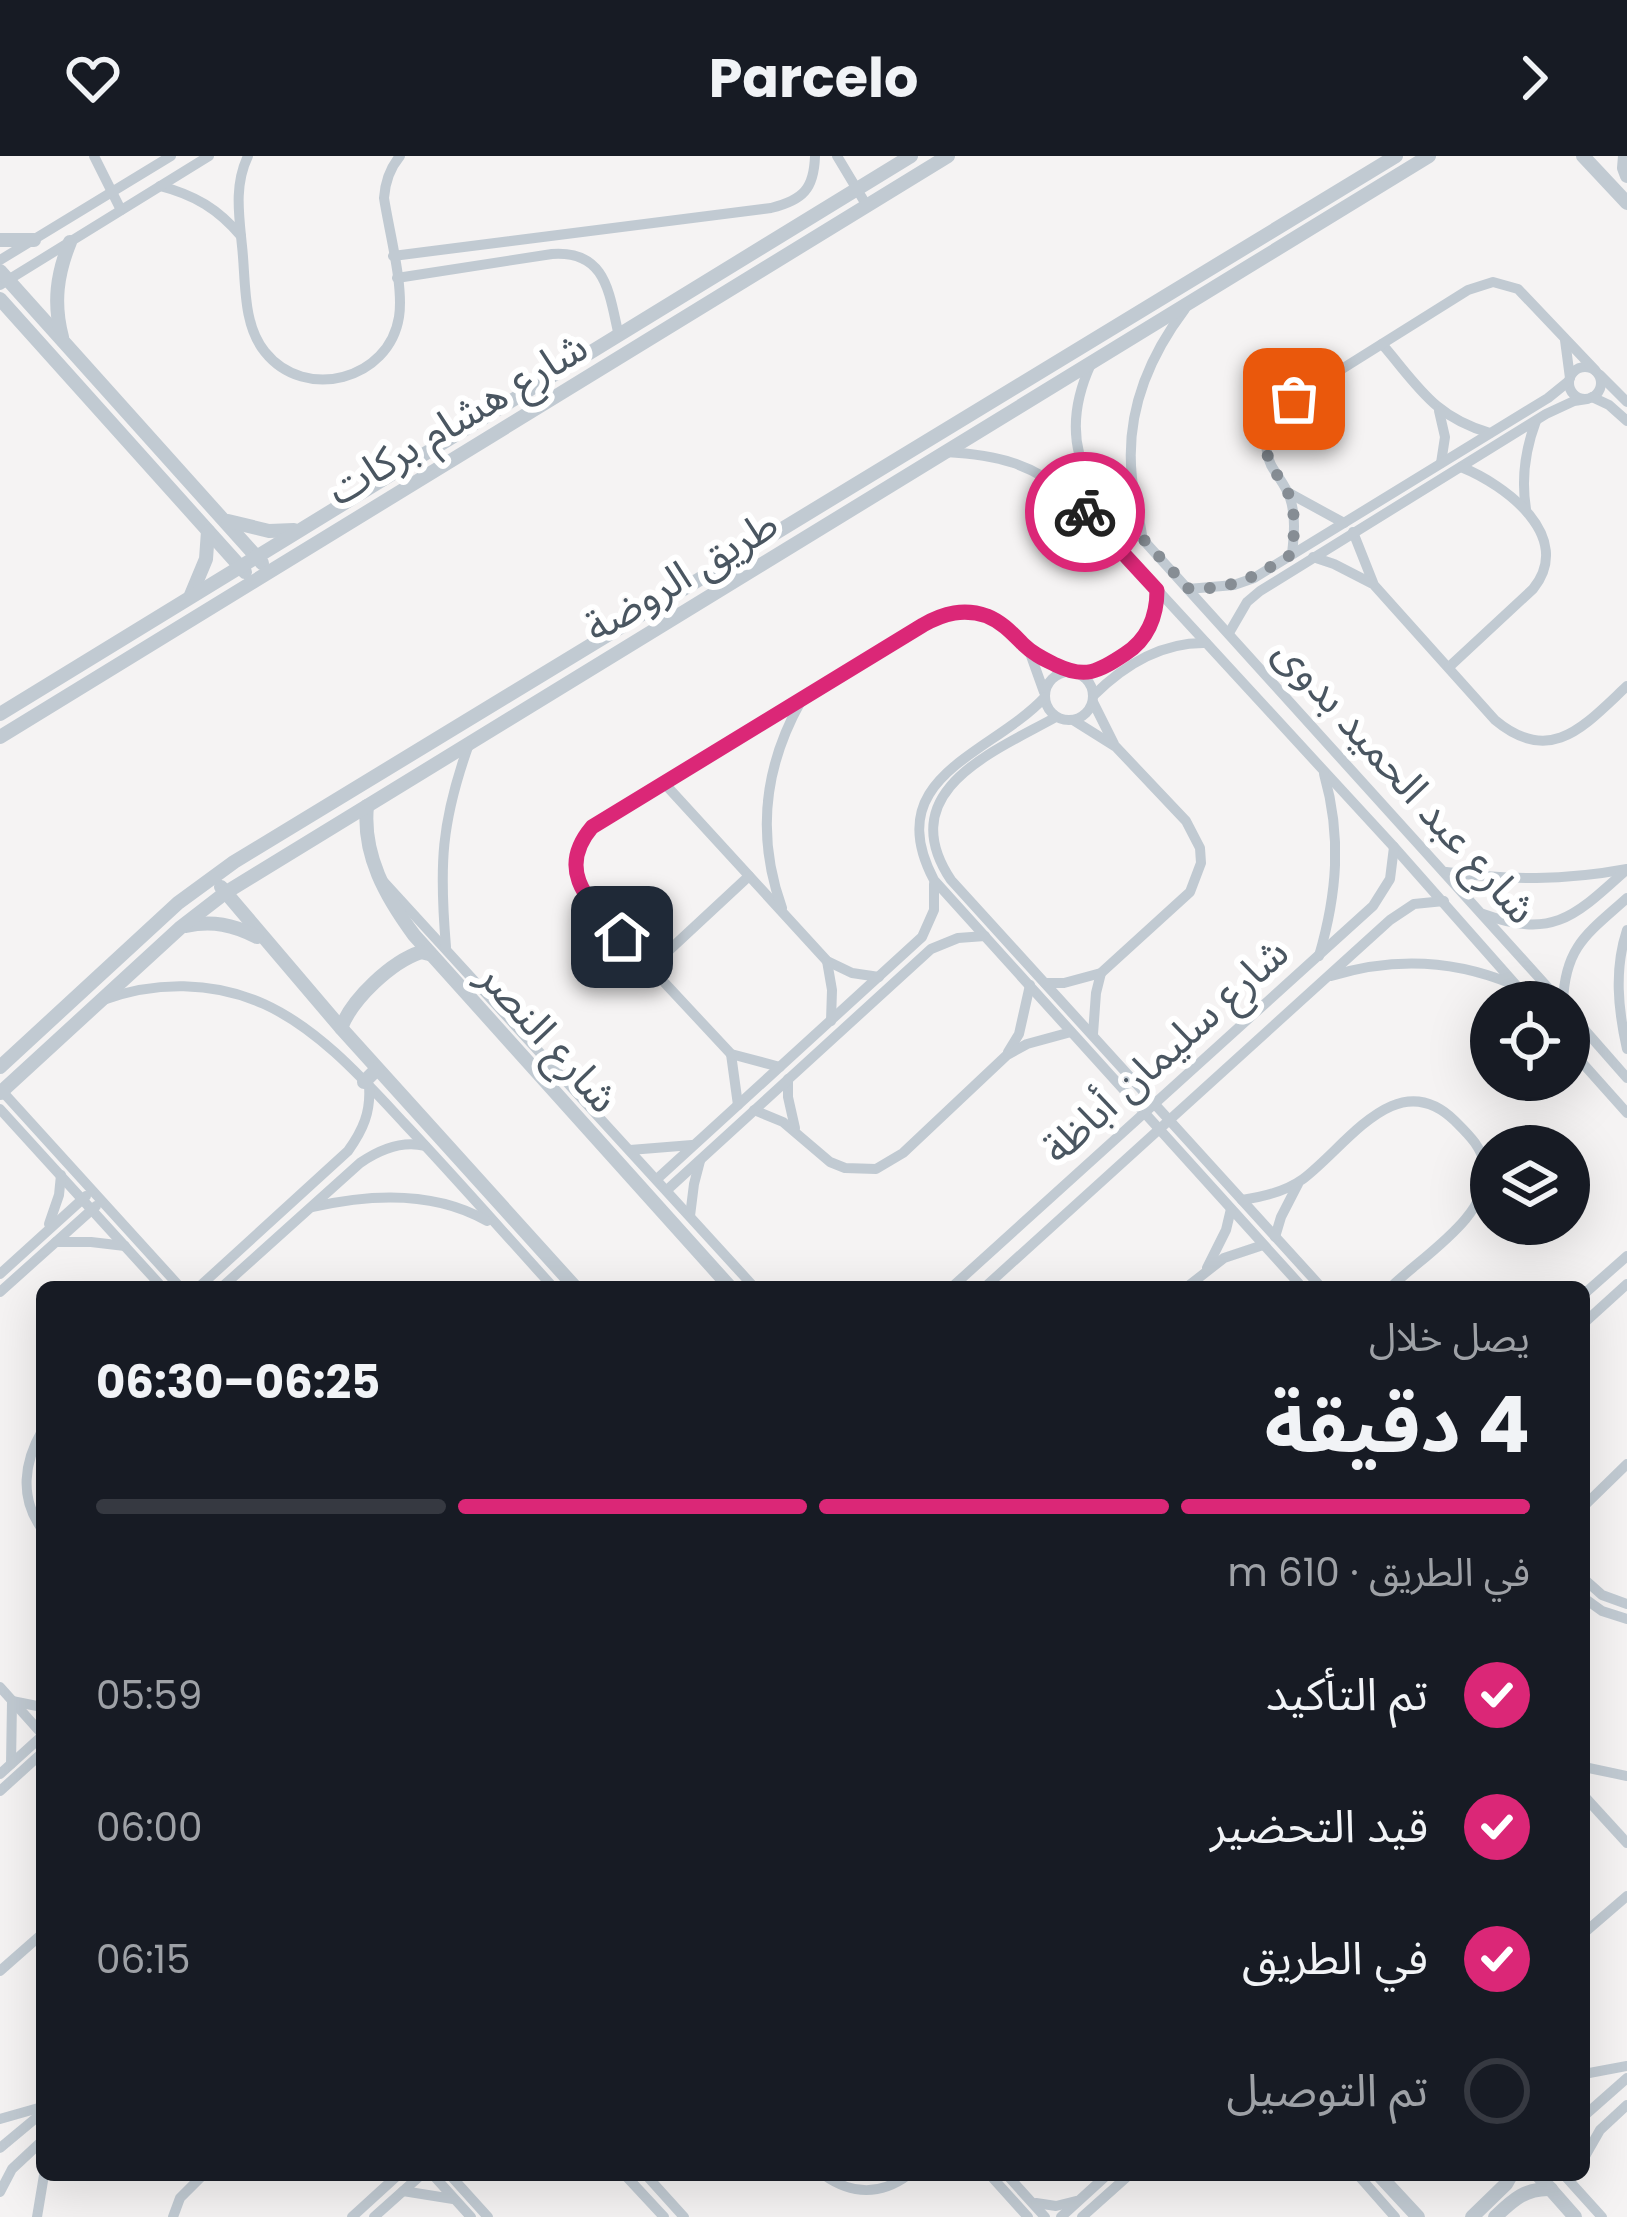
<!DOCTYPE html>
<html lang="ar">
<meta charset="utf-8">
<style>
body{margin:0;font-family:Poppins,"Noto Sans Arabic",sans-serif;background:#242831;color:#f1f3f6;direction:rtl;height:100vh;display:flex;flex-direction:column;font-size:45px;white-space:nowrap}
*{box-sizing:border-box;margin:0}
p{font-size:39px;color:#9ea1a6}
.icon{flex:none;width:66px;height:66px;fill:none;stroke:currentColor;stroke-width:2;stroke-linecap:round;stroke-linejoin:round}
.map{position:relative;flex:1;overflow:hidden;direction:ltr}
.side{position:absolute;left:36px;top:1125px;width:1554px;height:900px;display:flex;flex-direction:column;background:#171b24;border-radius:18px;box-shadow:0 12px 48px #0002;direction:rtl}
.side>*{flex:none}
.tools{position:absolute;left:1470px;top:825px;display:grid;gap:24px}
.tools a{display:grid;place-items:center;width:120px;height:120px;border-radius:50%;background:#171b24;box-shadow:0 12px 48px #0002;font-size:60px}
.pin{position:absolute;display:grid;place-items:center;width:102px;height:102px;color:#fff;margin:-51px;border-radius:24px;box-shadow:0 6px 18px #0006}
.courier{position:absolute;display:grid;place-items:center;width:120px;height:120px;margin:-60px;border:9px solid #db2777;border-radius:50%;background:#fff;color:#222;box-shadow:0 3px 15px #0007}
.overview em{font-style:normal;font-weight:700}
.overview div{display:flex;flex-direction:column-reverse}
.overview{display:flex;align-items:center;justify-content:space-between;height:204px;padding:0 60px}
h1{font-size:78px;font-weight:700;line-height:90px}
.bar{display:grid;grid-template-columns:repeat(4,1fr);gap:18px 12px;align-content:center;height:144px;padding:0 60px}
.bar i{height:15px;border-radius:9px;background:#363941}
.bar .selected{background:#db2777}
.bar p{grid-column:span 4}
ol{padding:0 60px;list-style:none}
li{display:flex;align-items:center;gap:36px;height:132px}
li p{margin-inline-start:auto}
li .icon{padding:12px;border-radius:50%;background:#db2777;color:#fff;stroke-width:4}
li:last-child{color:#9ea1a6}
li i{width:66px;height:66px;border:6px solid #363941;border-radius:50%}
header{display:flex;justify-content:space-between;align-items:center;height:156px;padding:0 60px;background:#171b24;font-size:54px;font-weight:700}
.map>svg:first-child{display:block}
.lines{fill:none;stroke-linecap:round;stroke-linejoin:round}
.minor{stroke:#c1cad2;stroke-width:10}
.tertiary{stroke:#c1cad2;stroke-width:14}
.done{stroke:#868d94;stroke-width:12;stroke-dasharray:0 21.6}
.route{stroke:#db2777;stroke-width:15}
.labels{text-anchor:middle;stroke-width:12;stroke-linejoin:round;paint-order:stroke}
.street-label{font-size:42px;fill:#4a5661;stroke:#fff}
</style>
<header><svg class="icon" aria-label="forward" viewBox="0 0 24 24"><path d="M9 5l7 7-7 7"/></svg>Parcelo<svg class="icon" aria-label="heart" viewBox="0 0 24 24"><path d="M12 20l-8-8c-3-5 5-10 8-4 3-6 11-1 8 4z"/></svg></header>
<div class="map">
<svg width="1627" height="2061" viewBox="0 0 1627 2061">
<rect width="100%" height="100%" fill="#f5f3f3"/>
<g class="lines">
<g class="minor">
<polyline points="94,0 121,54"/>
<path d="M 248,0 C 234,29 239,59 242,90 C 246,124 242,168 265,196 C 305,246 389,224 399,161 C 404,130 389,75 384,42 C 385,27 390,12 400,0"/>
<polyline points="837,0 867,50"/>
<path d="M 160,30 C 195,39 218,53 241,80"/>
<path d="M 393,100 L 771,52 C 803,44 814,33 815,0"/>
<polyline points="0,104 171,0"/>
<path d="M 397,122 L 552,98 C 607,94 609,138 619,180"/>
<polyline points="0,129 209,0"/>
<polyline points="1565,184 1570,222"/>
<path d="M 1382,188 C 1418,230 1434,261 1490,277"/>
<path d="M 1091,208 C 1073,247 1069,287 1090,325 L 1561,846"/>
<circle cx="1585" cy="227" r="16"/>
<polyline points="1600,219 1627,246"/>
<polyline points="1592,241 1609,249 1627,265"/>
<polyline points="1439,255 1445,281 1441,307"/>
<path d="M 946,296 C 998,299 1031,307 1072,341 L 1394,691 L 1531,846"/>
<polyline points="1289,337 1344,367"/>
<path d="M 1526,353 C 1521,322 1525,294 1536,265"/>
<path d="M 1353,376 L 1374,429 L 1495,564 C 1551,611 1585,569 1627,530"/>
<path d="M 1142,379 C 1139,360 1134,341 1132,322 C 1125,259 1148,202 1185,153"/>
<path d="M 1292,398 C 1294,380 1296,360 1290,342 C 1286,330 1277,320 1271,309 C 1259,283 1272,259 1294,243 L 1468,134 L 1493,126 L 1518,133 L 1595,214"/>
<polyline points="1313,401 1334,408 1371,427"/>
<polyline points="1188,433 1234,429 1254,422 1548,242 1569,225"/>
<polyline points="1229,477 1247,446 1260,435 1546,258 1574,245 1587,243"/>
<polyline points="1030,497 1044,536"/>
<path d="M 1449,511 L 1533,433 C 1575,381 1506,329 1461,311"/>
<circle cx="1069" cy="540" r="24"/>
<path d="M 1078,518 C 1123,511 1156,480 1158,434"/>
<path d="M 1093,540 C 1124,509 1162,486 1206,487"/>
<path d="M 1045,541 C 991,599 879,620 934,724 L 1302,1131"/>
<polyline points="1093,546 1114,588"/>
<path d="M 1056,561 C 993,596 892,635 951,724 L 1321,1131"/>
<polyline points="664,627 827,805 852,817 879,821"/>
<path d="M 1446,716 C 1510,724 1563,725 1627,713"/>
<polyline points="384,726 754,1131"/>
<path d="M 782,752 C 756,680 764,611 801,545"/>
<path d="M 1483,758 C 1553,783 1574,761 1625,715"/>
<path d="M 1627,774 C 1614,813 1618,853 1627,893"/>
<path d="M 446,791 C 439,709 441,666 469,588"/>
<path d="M 1319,800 C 1337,738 1342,681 1324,618"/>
<polyline points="827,805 832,834 831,865"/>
<polyline points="650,812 749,720"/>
<path d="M 1331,820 C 1393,801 1452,803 1512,828"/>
<polyline points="1045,827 1064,827 1101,817 1190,736 1201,707 1200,692 1186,665 1116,591 1073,564"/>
<path d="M 103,844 C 155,825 213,825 264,848 C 319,873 364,924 404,967 C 455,1021 503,1076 553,1131"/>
<path d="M 1563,846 C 1565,790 1588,777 1627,742"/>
<polyline points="1569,856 1627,922"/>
<polyline points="1093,878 1096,837 1101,817"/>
<polyline points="1569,892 1627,957"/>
<polyline points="1008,896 1019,878 1030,829"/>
<polyline points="731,898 738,949"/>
<path d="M 780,911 L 731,898 L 593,750 L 581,733 L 575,707 L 583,681 L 603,663 L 937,461 C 994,444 996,471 1034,497 C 1045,505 1058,510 1070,517"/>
<polyline points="788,923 788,941 795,972"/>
<polyline points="2,935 180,1131"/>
<polyline points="0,953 162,1131"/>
<polyline points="754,954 783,966 830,1006 845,1012 876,1013 903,997 1007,899 1027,888 1071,876"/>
<polyline points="630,994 692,989"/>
<polyline points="657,1023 922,781 934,754 934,728"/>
<polyline points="667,1034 931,793 958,782 985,780"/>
<path d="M 1242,1044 C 1263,1041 1285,1036 1303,1023 C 1348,989 1397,908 1455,965 C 1469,979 1482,991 1485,1011 C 1492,1059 1421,1101 1391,1131"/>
<path d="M 313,1051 C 370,1038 435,1035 487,1065"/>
<polyline points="690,1060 694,1028 700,1005"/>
<polyline points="49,1068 59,1039 61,1019"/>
<polyline points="1275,1081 1281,1061 1298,1028"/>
<polyline points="56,1086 91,1086 125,1090"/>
<polyline points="1207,1112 1226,1074 1231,1053"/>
<polyline points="0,1118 86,1040"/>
<path d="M 199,1131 L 348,995 C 363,974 371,956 369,930"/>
<path d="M 222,1131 L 360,1007 C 379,994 401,984 425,990"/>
<polyline points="952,1131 1373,750 1390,723 1394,691"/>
<polyline points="985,1131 1390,764 1414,748 1444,745"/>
<polyline points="1187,1131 1224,1102 1263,1089"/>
<polyline points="0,1136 96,1050"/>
<polyline points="1584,1138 1627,1100"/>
<polyline points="1584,1167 1627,1128"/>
<path d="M 42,1275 C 24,1306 19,1342 42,1373"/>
<polyline points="42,1315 42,1335"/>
<polyline points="1584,1350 1627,1308"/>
<polyline points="1584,1423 1602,1439 1627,1448"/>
<polyline points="1584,1442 1602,1455 1627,1463"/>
<polyline points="0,1531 42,1578"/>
<polyline points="11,1608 12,1545 42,1551"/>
<polyline points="1584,1611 1627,1620"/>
<polyline points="0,1618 42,1580"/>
<polyline points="0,1635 42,1597"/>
<polyline points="1584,1640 1627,1687"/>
<polyline points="1584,1777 1627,1740"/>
<polyline points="0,1815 42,1778"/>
<polyline points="1584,1918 1627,1910"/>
<polyline points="1584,1960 1627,1922"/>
<polyline points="0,1963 42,1951"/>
<polyline points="0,1992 42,1957"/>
<polyline points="1584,2002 1600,1974 1627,1949"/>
<polyline points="433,2019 471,2061"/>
<polyline points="450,2019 488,2061"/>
<polyline points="625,2019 664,2061"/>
<polyline points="646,2019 684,2061"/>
<path d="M 824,2019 C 852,2039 881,2039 908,2019"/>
<polyline points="990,2019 1028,2061"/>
<polyline points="1007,2019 1045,2061"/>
<polyline points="1358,2019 1395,2061"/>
<polyline points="1564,2019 1602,2061"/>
<polyline points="403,2035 453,2043"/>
<polyline points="0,2036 12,2013 42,1985"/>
<polyline points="1036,2047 1056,2050 1076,2045"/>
<polyline points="37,2061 44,2019"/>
<polyline points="173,2061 180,2042 203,2019"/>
<polyline points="352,2061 398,2019"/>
<polyline points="374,2061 421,2019"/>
<polyline points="1061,2061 1107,2019"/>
<polyline points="1082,2061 1129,2019"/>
</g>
<g class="tertiary">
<polyline points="1583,0 1627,47"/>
<polyline points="1625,0 1624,12 1627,20"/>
<polyline points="0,84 34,84"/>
<polyline points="0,115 262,407"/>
<polyline points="0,143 245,416"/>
<path d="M 62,181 C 53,147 57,118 70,86"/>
<polyline points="228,365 269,375 294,374"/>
<polyline points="191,439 206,403 208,375"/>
<polyline points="0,558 911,0"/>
<polyline points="0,581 948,0"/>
<path d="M 367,650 C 362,699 386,741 414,779 L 730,1131"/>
<polyline points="221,731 341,872 575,1131"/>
<path d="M 186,770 C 212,764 234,769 257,781"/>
<path d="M 341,872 C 352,843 391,806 421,796 L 429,798"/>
<polyline points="0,911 178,747 234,706 1396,0"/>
<polyline points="364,926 377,913"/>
<polyline points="0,937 181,771 225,737 1429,0"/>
<polyline points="1379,2019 1418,2061"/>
<polyline points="1538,2019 1575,2061"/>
<polyline points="1472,2061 1506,2028 1511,2019"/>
<path d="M 1495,2061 C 1513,2044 1525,2032 1551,2033"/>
</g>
</g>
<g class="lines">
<path class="done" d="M 1085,356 L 1072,341 L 1072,334 L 1083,324 L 1090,325 L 1189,433 C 1234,433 1255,421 1292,398 C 1294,379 1296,360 1290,342 C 1286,330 1277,320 1271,309 C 1259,283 1272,259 1294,243"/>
<path class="route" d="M 622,781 C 591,747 554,716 592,671 L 923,469 C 944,457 964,452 987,460 C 1002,466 1012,477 1024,489 C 1033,498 1044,503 1056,509 C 1085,523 1098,516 1125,498 C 1147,484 1157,461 1157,434 L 1085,356"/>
</g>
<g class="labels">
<g class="street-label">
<text transform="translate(457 262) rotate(-31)" y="15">شارع هشام بركات</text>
<text transform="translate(681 419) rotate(-31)" y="15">طريق الروضة</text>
<text transform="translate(1406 624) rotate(48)" y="15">شارع عبد الحميد بدوى</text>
<text transform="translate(549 881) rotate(48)" y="15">شارع النصر</text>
<text transform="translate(1165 894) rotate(-42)" y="15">شارع سليمان أباظة</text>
</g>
</g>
</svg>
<div class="tools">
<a><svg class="icon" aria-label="locate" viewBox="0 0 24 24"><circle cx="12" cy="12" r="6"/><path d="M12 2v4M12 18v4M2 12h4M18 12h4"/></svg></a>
<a><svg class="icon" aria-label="layers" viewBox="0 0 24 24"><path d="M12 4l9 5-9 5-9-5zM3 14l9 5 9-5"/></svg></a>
</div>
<div class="pin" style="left:1294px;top:243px;background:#ea580c"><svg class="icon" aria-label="bag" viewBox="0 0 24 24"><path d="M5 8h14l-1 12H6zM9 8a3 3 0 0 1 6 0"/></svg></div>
<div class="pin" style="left:622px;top:781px;background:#1f2937"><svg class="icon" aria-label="home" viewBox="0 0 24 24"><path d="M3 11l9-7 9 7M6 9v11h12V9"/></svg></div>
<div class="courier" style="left:1085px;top:356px"><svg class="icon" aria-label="bike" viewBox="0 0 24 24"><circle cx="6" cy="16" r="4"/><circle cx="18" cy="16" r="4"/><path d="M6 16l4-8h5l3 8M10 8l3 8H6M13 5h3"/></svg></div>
<section class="side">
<div class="overview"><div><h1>4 دقيقة</h1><p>يصل خلال</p></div><em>06:25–06:30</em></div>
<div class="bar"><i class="selected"></i><i class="selected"></i><i class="selected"></i><i></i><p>في الطريق · 610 m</p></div>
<ol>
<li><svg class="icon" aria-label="check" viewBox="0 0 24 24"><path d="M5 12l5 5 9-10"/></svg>تم التأكيد<p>05:59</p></li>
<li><svg class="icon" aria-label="check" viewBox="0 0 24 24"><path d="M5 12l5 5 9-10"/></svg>قيد التحضير<p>06:00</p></li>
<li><svg class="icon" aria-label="check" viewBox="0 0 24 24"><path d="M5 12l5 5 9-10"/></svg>في الطريق<p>06:15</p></li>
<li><i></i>تم التوصيل</li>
</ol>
</section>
</div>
